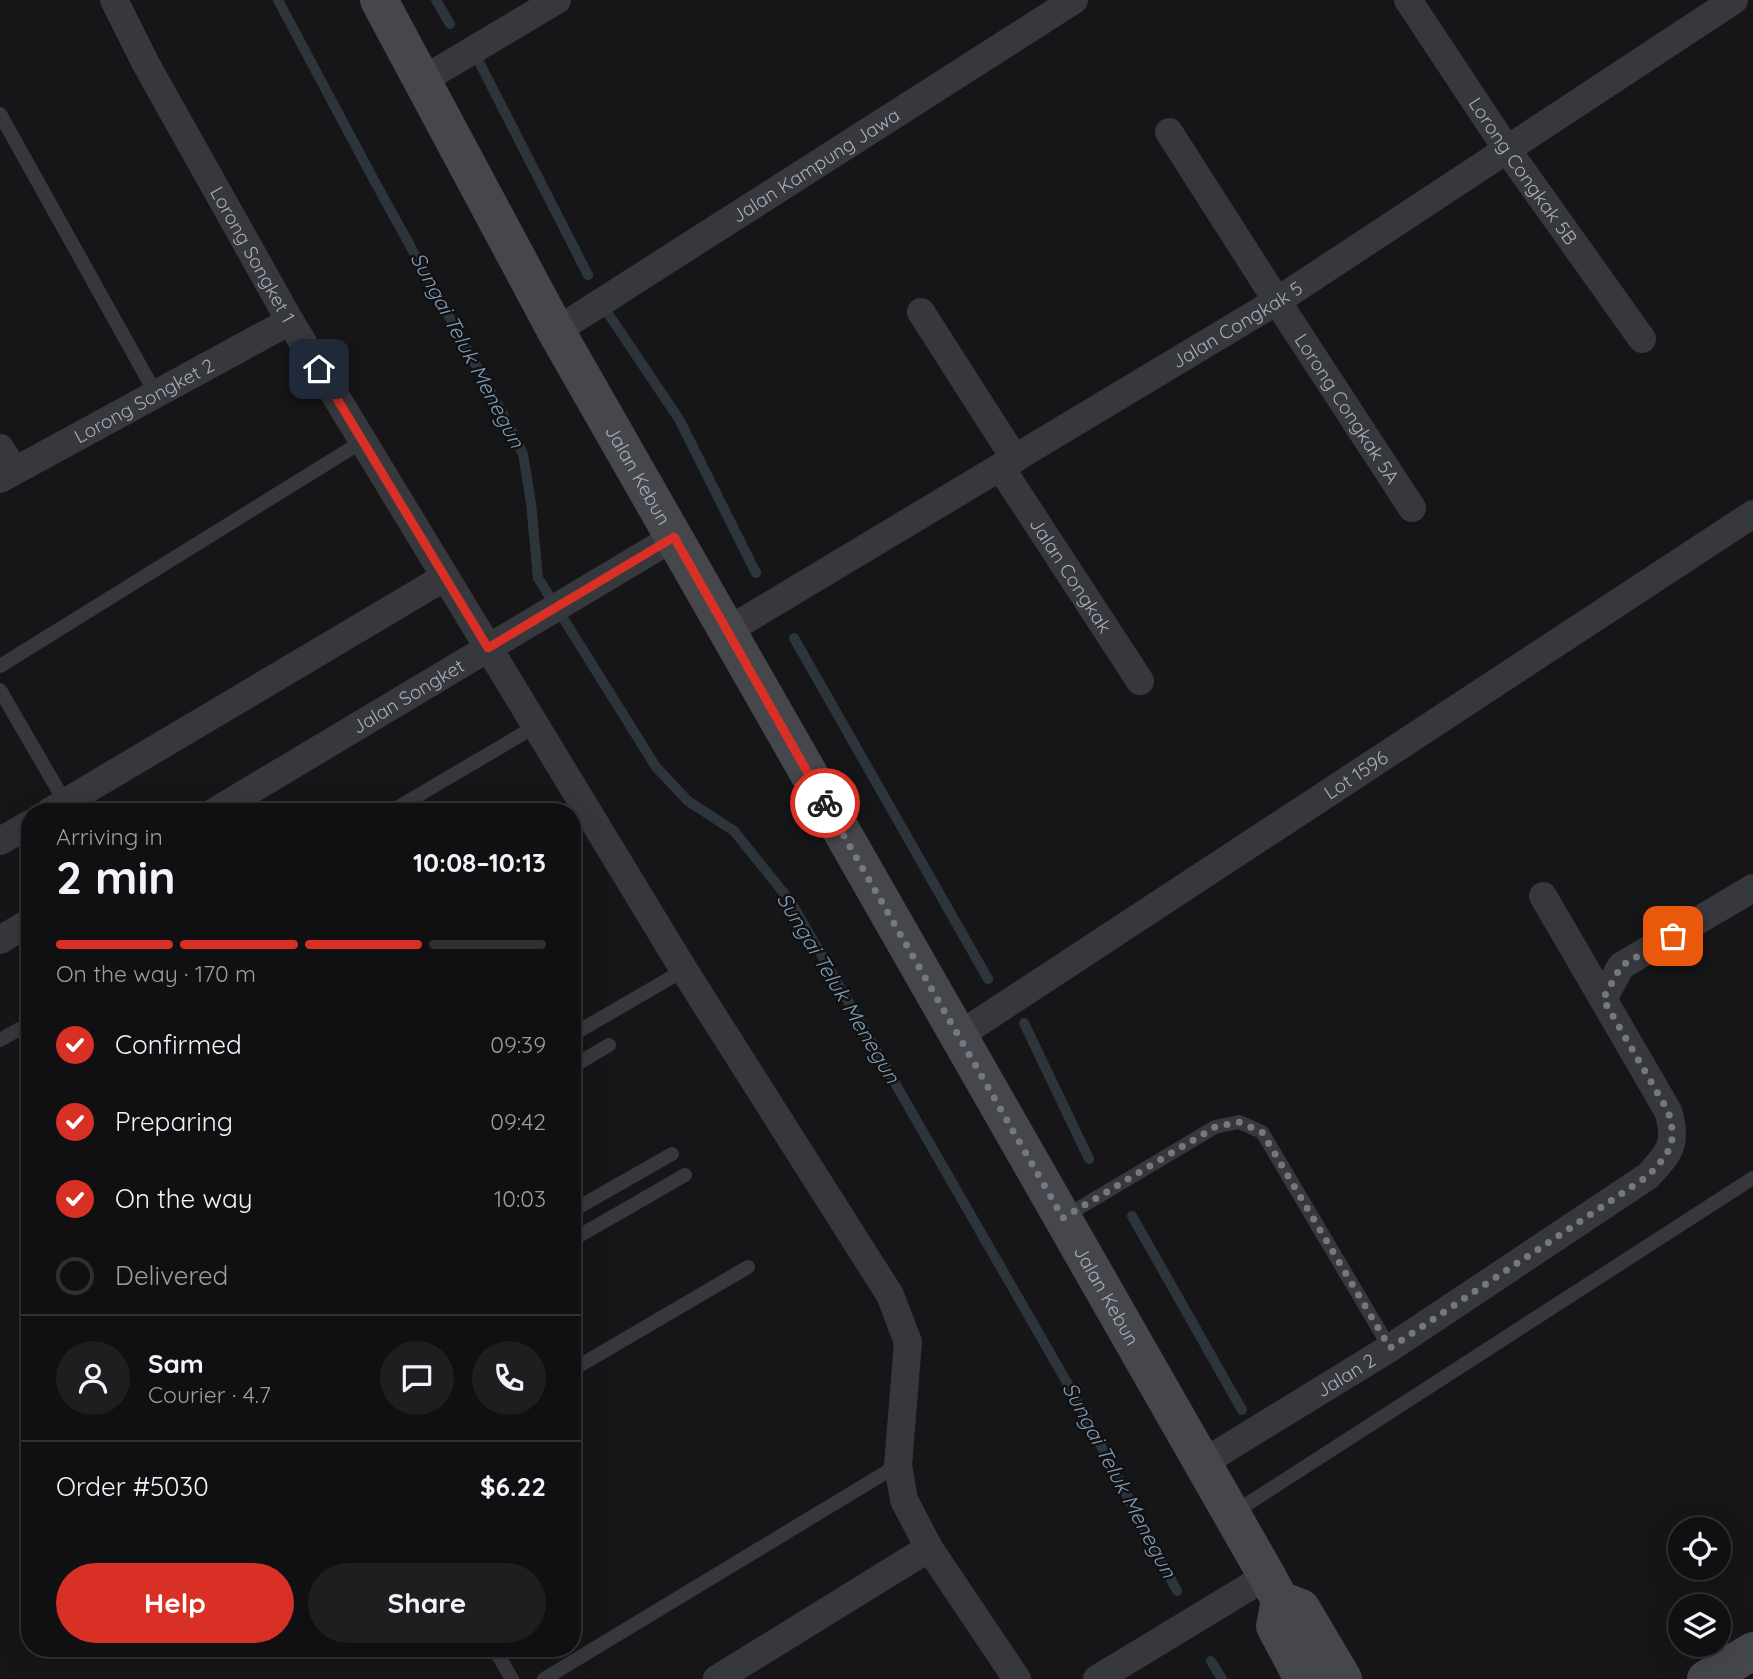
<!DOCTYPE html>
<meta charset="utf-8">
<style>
body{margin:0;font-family:Quicksand,sans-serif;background:#1e1e20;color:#f1f3f6;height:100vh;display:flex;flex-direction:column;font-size:26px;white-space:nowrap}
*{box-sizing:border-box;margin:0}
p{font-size:23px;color:#9c9d9f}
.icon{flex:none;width:38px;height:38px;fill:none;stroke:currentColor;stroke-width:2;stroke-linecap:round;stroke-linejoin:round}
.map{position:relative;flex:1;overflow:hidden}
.sheet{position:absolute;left:21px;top:803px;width:560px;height:854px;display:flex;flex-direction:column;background:#101012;border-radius:28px;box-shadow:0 7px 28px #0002,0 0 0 2px #303032}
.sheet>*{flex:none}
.controls{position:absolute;left:1668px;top:1517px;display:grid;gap:14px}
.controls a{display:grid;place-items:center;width:63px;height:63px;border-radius:50%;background:#101012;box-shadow:0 7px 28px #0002,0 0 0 2px #303032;font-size:35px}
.pin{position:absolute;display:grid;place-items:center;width:60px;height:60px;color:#fff;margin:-30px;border-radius:14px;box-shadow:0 4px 10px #0006}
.courier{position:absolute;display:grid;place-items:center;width:70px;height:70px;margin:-35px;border:5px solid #d93025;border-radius:50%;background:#fff;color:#222;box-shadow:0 2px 9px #0007}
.headline em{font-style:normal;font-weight:700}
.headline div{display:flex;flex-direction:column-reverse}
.headline{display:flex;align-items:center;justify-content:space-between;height:119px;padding:0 35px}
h1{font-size:46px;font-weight:700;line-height:52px}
.bar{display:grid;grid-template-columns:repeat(4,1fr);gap:10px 7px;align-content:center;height:84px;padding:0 35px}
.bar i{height:9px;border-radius:5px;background:#303032}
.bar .current{background:#d93025}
.bar p{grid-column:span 4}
.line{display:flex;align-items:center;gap:18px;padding:0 35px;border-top:2px solid #303032}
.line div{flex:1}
.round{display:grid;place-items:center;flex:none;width:74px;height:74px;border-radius:37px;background:#1e1e20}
ol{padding:0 35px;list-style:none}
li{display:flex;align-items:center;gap:21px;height:77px}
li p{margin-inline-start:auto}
li .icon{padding:7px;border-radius:50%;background:#d93025;color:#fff;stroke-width:4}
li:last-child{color:#9c9d9f}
li i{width:38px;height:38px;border:4px solid #303032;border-radius:50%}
.action{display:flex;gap:14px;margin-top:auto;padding:14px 35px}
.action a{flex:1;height:80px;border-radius:42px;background:#d93025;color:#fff;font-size:28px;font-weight:700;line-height:80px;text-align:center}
.action a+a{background:#1e1e20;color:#f1f3f6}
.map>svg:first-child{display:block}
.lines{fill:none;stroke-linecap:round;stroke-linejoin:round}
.stream{stroke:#2c353c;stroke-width:10}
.lane{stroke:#37383d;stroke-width:14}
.street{stroke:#37383d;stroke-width:28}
.secondary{stroke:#45474d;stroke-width:38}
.done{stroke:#757880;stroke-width:7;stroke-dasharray:0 12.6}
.route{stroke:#d93025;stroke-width:9}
.labels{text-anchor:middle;stroke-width:5;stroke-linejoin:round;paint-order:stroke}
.street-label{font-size:19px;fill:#a8adb8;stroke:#111113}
.water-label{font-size:21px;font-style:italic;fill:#7f9bb3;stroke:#111113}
</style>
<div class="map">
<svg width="1753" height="1679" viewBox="0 0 1753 1679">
<rect width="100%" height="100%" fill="#161618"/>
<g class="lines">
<g class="stream">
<polyline points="278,0 375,182 505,418 523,454 531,503 538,578 656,767 688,801 734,831 791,902 1077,1400 1177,1591"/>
<polyline points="436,0 450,24"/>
<polyline points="477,58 588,275"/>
<polyline points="609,315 679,419 756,573"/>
<polyline points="794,638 988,979"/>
<polyline points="1024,1023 1089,1159"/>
<polyline points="1132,1216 1242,1410"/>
<polyline points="1211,1661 1222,1679"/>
</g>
<g class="lane">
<polyline points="0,114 156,394"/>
<polyline points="0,666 363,441"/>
<polyline points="0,690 65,802"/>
<polyline points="390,812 536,726"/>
<polyline points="572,1035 684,970"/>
<polyline points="0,1040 30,1023"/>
<polyline points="572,1067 609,1045"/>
<polyline points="572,1211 672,1154"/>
<polyline points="1064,1217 1215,1127 1239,1122 1262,1132 1390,1348"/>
<polyline points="572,1240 685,1175"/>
<polyline points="572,1370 748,1267"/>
<polyline points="1232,1514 1753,1178"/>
<polyline points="494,1648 512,1679"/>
<polyline points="544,1679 898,1465"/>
</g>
<g class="street">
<path id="s1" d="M 114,0 L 146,64 L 290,321 L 684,970 L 890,1295 L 908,1342 L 898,1465 L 904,1500 L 929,1548 L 1017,1679"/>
<path id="s2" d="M 1408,0 L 1508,151 L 1642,339"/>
<polyline points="421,81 557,0"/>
<path id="s3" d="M 1169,132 L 1277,301 L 1412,508"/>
<polyline points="921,312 1015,459"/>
<path id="s4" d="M 556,331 L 1074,0"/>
<polyline points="0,448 14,470"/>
<path id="s5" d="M 1001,468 L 1140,681"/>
<path id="s6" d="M 0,479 L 290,321"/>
<path id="s7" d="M 727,631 L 1277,301 L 1734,0"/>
<polyline points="49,812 445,577"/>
<path id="s8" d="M 214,812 L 674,537"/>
<polyline points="0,841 30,824"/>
<polyline points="1543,896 1603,999"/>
<polyline points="0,940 30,922"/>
<path id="s9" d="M 958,1036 L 1753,514"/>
<path id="s10" d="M 1201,1464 L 1390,1348 L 1648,1176 C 1670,1152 1678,1144 1668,1111 L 1603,999 L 1621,966 L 1753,888"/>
<polyline points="717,1679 929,1548"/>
<polyline points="1097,1679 1267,1576"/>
</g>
<g class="secondary">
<path id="s11" d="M 379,0 L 556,331 L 1267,1576 L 1280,1600 L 1275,1626 L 1303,1679"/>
<polyline points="1280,1600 1301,1608 1343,1679"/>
<polyline points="1706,1679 1753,1651"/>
</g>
</g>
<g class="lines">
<path class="done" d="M 825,803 L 1063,1218 L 1215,1127 L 1239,1122 L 1262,1132 L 1390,1348 L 1648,1176 C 1670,1152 1678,1144 1668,1111 L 1603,999 L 1621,966 L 1673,936"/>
<polyline class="route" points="319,369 488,648 674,537 825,803"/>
</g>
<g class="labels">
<g class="street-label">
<text dy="7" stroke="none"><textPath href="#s4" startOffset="308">Jalan Kampung Jawa</textPath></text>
<text dy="7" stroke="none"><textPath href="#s2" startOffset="206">Lorong Congkak 5B</textPath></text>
<text dy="7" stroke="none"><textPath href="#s1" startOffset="290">Lorong Songket 1</textPath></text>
<text dy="7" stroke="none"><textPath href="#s7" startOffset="595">Jalan Congkak 5</textPath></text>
<text dy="7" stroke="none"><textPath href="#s6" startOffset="164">Lorong Songket 2</textPath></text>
<text dy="7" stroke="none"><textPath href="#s3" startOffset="329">Lorong Congkak 5A</textPath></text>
<text dy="7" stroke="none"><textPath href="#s11" startOffset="541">Jalan Kebun</textPath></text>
<text dy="7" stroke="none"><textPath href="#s5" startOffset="128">Jalan Congkak</textPath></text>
<text dy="7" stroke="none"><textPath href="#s8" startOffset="226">Jalan Songket</textPath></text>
<text dy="7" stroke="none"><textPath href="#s9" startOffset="476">Lot 1596</textPath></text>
<text dy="7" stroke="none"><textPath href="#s11" startOffset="1486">Jalan Kebun</textPath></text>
<text dy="7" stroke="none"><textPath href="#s10" startOffset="170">Jalan 2</textPath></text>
</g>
<g class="water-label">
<text transform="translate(467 350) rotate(62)" y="7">Sungai Teluk Menegun</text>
<text transform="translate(838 988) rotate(59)" y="7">Sungai Teluk Menegun</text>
<text transform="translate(1119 1480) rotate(62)" y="7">Sungai Teluk Menegun</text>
</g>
</g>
</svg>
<div class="controls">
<a><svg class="icon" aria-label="locate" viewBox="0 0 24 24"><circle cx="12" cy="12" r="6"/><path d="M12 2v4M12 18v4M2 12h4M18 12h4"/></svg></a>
<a><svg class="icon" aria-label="layers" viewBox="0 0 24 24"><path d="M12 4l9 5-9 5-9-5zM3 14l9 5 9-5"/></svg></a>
</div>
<div class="pin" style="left:1673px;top:936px;background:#ea580c"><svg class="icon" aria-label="bag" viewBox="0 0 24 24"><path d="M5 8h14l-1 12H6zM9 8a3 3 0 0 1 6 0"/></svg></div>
<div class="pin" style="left:319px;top:369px;background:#1f2937"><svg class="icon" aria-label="home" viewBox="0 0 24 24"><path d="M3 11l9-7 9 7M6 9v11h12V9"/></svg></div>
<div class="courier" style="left:825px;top:803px"><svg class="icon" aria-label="bike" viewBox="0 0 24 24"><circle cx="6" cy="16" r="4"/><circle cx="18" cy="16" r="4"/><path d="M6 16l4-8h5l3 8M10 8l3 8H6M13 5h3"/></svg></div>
<section class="sheet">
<div class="headline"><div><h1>2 min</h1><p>Arriving in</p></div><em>10:08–10:13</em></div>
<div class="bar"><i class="current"></i><i class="current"></i><i class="current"></i><i></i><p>On the way · 170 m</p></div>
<ol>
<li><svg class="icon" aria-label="check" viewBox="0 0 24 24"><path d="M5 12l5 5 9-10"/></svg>Confirmed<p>09:39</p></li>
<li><svg class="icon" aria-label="check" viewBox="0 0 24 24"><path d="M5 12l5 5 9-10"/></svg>Preparing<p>09:42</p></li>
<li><svg class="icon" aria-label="check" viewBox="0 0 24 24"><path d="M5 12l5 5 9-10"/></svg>On the way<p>10:03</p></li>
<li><i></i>Delivered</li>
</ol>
<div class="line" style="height:126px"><a class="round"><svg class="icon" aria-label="person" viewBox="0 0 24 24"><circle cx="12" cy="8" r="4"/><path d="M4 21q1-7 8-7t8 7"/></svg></a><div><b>Sam</b><p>Courier · 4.7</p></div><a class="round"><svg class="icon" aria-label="chat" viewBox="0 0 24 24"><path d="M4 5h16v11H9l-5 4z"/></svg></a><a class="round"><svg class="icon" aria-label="phone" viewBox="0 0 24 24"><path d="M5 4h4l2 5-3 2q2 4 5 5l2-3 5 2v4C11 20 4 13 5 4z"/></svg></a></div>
<div class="line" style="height:91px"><div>Order #5030</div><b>$6.22</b></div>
<div class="action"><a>Help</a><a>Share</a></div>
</section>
</div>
